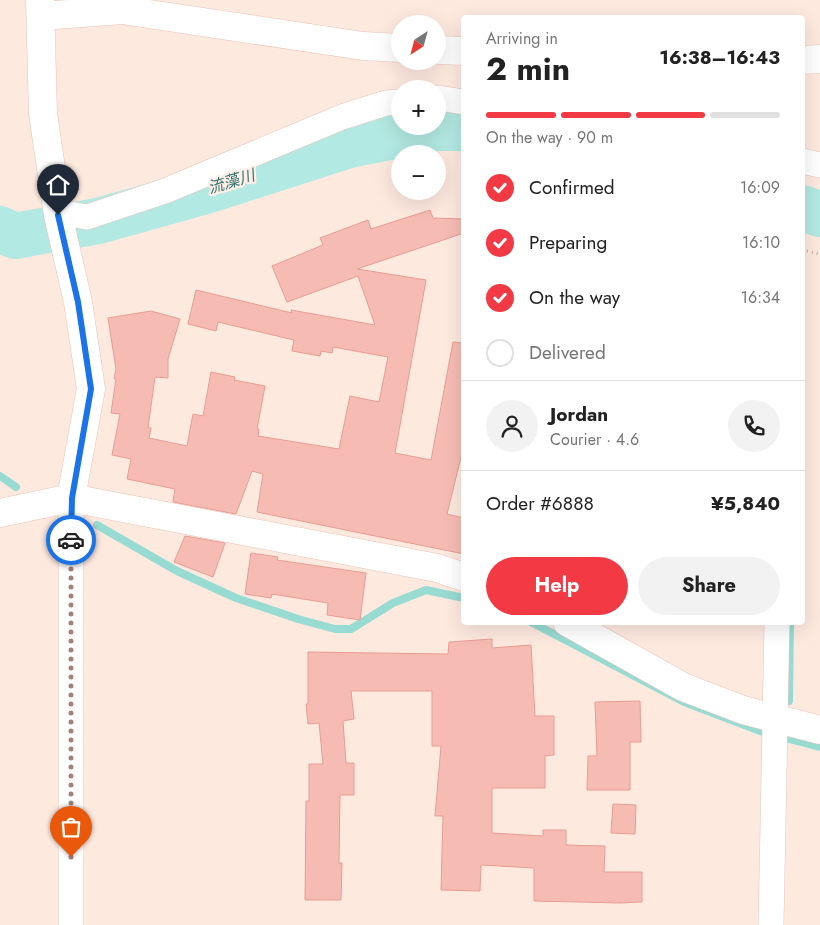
<!DOCTYPE html>
<meta charset="utf-8">
<style>
body{margin:0;font-family:Jost,"Noto Sans JP",sans-serif;background:#f2f2f2;color:#222;height:100vh;display:flex;flex-direction:column;font-size:19px;white-space:nowrap}
*{box-sizing:border-box;margin:0}
p{font-size:16px;color:#767676}
.icon{flex:none;width:28px;height:28px;fill:none;stroke:currentColor;stroke-width:2;stroke-linecap:round;stroke-linejoin:round}
.map{position:relative;flex:1;overflow:hidden}
.panel{position:absolute;left:461px;top:15px;width:344px;height:610px;display:flex;flex-direction:column;background:#fff;border-radius:5px;box-shadow:0 5px 20px #0002}
.panel>*{flex:none}
.needle{width:32px;rotate:216deg}
.fabs{position:absolute;left:391px;top:15px;display:grid;gap:10px}
.fabs a{display:grid;place-items:center;width:55px;height:55px;border-radius:50%;background:#fff;box-shadow:0 5px 20px #0002;font-size:25px}
.pin{position:absolute;display:grid;place-items:center;width:42px;height:42px;color:#fff;margin:-51px -21px;border-radius:50% 50% 50% 0;rotate:-45deg;box-shadow:0 0 5px #0007}
.pin .icon{rotate:45deg}
.courier{position:absolute;display:grid;place-items:center;width:50px;height:50px;margin:-25px;border:4px solid #1a73e8;border-radius:50%;background:#fff;color:#222;box-shadow:0 1px 6px #0007}
.overview em{font-style:normal;font-weight:700}
.overview div{display:flex;flex-direction:column-reverse}
.overview{display:flex;align-items:center;justify-content:space-between;height:85px;padding:0 25px}
h1{font-size:32px;font-weight:700;line-height:38px}
.bar{display:grid;grid-template-columns:repeat(4,1fr);gap:8px 5px;align-content:center;height:60px;padding:0 25px}
.bar i{height:6px;border-radius:4px;background:#e0e0e0}
.bar .on{background:#f33943}
.bar p{grid-column:span 4}
.line{display:flex;align-items:center;gap:12px;padding:0 25px;border-top:1px solid #e0e0e0}
.line div{flex:1}
.round{display:grid;place-items:center;flex:none;width:52px;height:52px;border-radius:26px;background:#f2f2f2}
ol{padding:0 25px;list-style:none}
li{display:flex;align-items:center;gap:15px;height:55px}
li p{margin-inline-start:auto}
li .icon{padding:5px;border-radius:50%;background:#f33943;color:#fff;stroke-width:4}
li:last-child{color:#767676}
li i{width:28px;height:28px;border:2px solid #e0e0e0;border-radius:50%}
.primary-button{display:flex;gap:10px;margin-top:auto;padding:10px 25px}
.primary-button a{flex:1;height:58px;border-radius:30px;background:#f33943;color:#fff;font-size:20px;font-weight:700;line-height:58px;text-align:center}
.primary-button a+a{background:#f2f2f2;color:#222}
.map>svg:first-child{display:block}
.lines{fill:none;stroke-linecap:round;stroke-linejoin:round}
.stream{stroke:#98dbd3;stroke-width:8}
.river{stroke:#b2e9e2;stroke-width:46}
.building{fill:#f6bcb4;stroke:#ea9c93}
.street-casing{stroke:#e5c5bd;stroke-width:26}
.secondary-casing{stroke:#eac3ba;stroke-width:29}
.path{stroke:#da9f98;stroke-width:3;stroke-dasharray:1 4;stroke-linecap:butt}
.street{stroke:#fff;stroke-width:25}
.secondary{stroke:#fff;stroke-width:28}
.done{stroke:#a6817b;stroke-width:5;stroke-dasharray:0 9}
.route{stroke:#1a73e8;stroke-width:6}
.labels{text-anchor:middle;stroke-width:4.5;stroke-linejoin:round;paint-order:stroke}
.water-label{font-size:16px;font-style:italic;fill:#357670;stroke:#ffefe7}
</style>
<div class="map">
<svg width="820" height="925" viewBox="0 0 820 925">
<rect width="100%" height="100%" fill="#fee9df"/>
<g class="lines">
<g class="stream">
<polyline points="802,224 819,213"/>
<polyline points="0,476 16,487"/>
<polyline points="97,525 177,571 236,598 298,619 335,629 351,629 393,603 426,590 464,598"/>
<polyline points="531,622 684,702 768,734"/>
<polyline points="789,701 790,622"/>
<polyline points="789,739 820,747"/>
</g>
<g class="river">
<polyline points="802,208 820,214"/>
<polyline points="0,229 15,236 98,221 209,190 349,145 437,128 464,128"/>
</g>
</g>
<g class="building">
<polygon points="430,210 433,218 464,219 464,233 357,269 426,280 395,453 431,460 453,342 464,343 464,445 447,514 464,518 464,554 257,512 263,474 252,471 236,514 173,502 175,489 127,479 131,459 112,455 120,414 111,413 116,379 114,379 116,369 108,318 151,311 180,319 168,359 168,378 155,377 148,428 151,428 149,438 187,446 193,414 203,416 211,372 235,377 234,380 265,386 257,429 259,429 258,436 339,449 350,396 379,402 388,357 333,347 332,353 321,351 320,356 292,351 294,340 218,322 216,331 188,324 196,290 292,313 291,310 375,325 358,276 287,302 272,266 323,245 320,238 368,220 371,229"/>
<polygon points="185,536 225,543 213,577 174,562"/>
<polygon points="251,553 278,557 277,560 366,573 360,620 327,615 328,603 272,594 271,598 245,594"/>
<polygon points="492,639 492,648 531,645 535,716 554,716 554,755 545,756 545,788 492,788 492,833 543,836 543,830 566,830 566,845 605,846 604,872 642,872 642,902 620,903 534,901 534,868 481,865 480,891 441,890 443,816 435,816 441,746 432,746 432,691 351,691 354,719 343,721 346,763 354,763 354,795 340,795 339,863 342,863 341,900 305,900 306,801 309,801 309,764 323,764 319,723 308,724 306,704 308,704 308,652 448,654 449,642"/>
<polygon points="640,701 641,742 630,742 630,790 587,790 588,756 597,756 595,702"/>
<polygon points="613,804 636,805 635,834 611,833"/>
</g>
<g class="lines">
<defs>
<g id="street">
<polyline points="438,98 464,102"/>
<polyline points="802,161 820,165"/>
<polyline points="57,212 87,217 165,191 342,117 386,103 400,102"/>
<polyline points="71,925 71,498"/>
<polyline points="771,925 777,622"/>
</g>
<g id="secondary">
<polyline points="40,0 43,114 58,215 78,302 91,389 71,498"/>
<polyline points="41,16 122,10 363,46 400,48"/>
<polyline points="438,50 464,51"/>
<polyline points="802,60 820,59"/>
<polyline points="0,513 71,498 437,568 464,577"/>
<polyline points="567,622 683,687 743,710 820,730"/>
</g>
</defs>
<use href="#street" class="street-casing"/>
<use href="#secondary" class="secondary-casing"/>
<polyline class="path" points="802,250 820,254"/>
<use href="#street" class="street"/>
<use href="#secondary" class="secondary"/>
</g>
<g class="lines">
<polyline class="done" points="71,857 71,540"/>
<polyline class="route" points="58,215 78,302 91,389 72,498 71,540"/>
</g>
<g class="labels">
<g class="water-label">
<text transform="translate(231 181) rotate(-17)" y="6">流藻川</text>
</g>
</g>
</svg>
<div class="fabs">
<a><svg class="needle" viewBox="-14 -14 28 28"><path d="M0-13l5 13h-10z" fill="#e53935"/><path d="M0 13l5-13h-10z" fill="#767676"/></svg></a>
<a>+</a>
<a>−</a>
</div>
<div class="pin" style="left:71px;top:857px;background:#ea580c"><svg class="icon" aria-label="bag" viewBox="0 0 24 24"><path d="M5 8h14l-1 12H6zM9 8a3 3 0 0 1 6 0"/></svg></div>
<div class="pin" style="left:58px;top:215px;background:#1f2937"><svg class="icon" aria-label="home" viewBox="0 0 24 24"><path d="M3 11l9-7 9 7M6 9v11h12V9"/></svg></div>
<div class="courier" style="left:71px;top:540px"><svg class="icon" aria-label="car" viewBox="0 0 24 24"><path d="M5 17H2v-5l4-1 3-4h7l3 4 3 1v5h-3M9 17h6M6 11h13"/><circle cx="7" cy="17" r="2"/><circle cx="17" cy="17" r="2"/></svg></div>
<section class="panel">
<div class="overview"><div><h1>2 min</h1><p>Arriving in</p></div><em>16:38–16:43</em></div>
<div class="bar"><i class="on"></i><i class="on"></i><i class="on"></i><i></i><p>On the way · 90 m</p></div>
<ol>
<li><svg class="icon" aria-label="check" viewBox="0 0 24 24"><path d="M5 12l5 5 9-10"/></svg>Confirmed<p>16:09</p></li>
<li><svg class="icon" aria-label="check" viewBox="0 0 24 24"><path d="M5 12l5 5 9-10"/></svg>Preparing<p>16:10</p></li>
<li><svg class="icon" aria-label="check" viewBox="0 0 24 24"><path d="M5 12l5 5 9-10"/></svg>On the way<p>16:34</p></li>
<li><i></i>Delivered</li>
</ol>
<div class="line" style="height:90px"><a class="round"><svg class="icon" aria-label="person" viewBox="0 0 24 24"><circle cx="12" cy="8" r="4"/><path d="M4 21q1-7 8-7t8 7"/></svg></a><div><b>Jordan</b><p>Courier · 4.6</p></div><a class="round"><svg class="icon" aria-label="phone" viewBox="0 0 24 24"><path d="M5 4h4l2 5-3 2q2 4 5 5l2-3 5 2v4C11 20 4 13 5 4z"/></svg></a></div>
<div class="line" style="height:65px"><div>Order #6888</div><b>¥5,840</b></div>
<div class="primary-button"><a>Help</a><a>Share</a></div>
</section>
</div>
